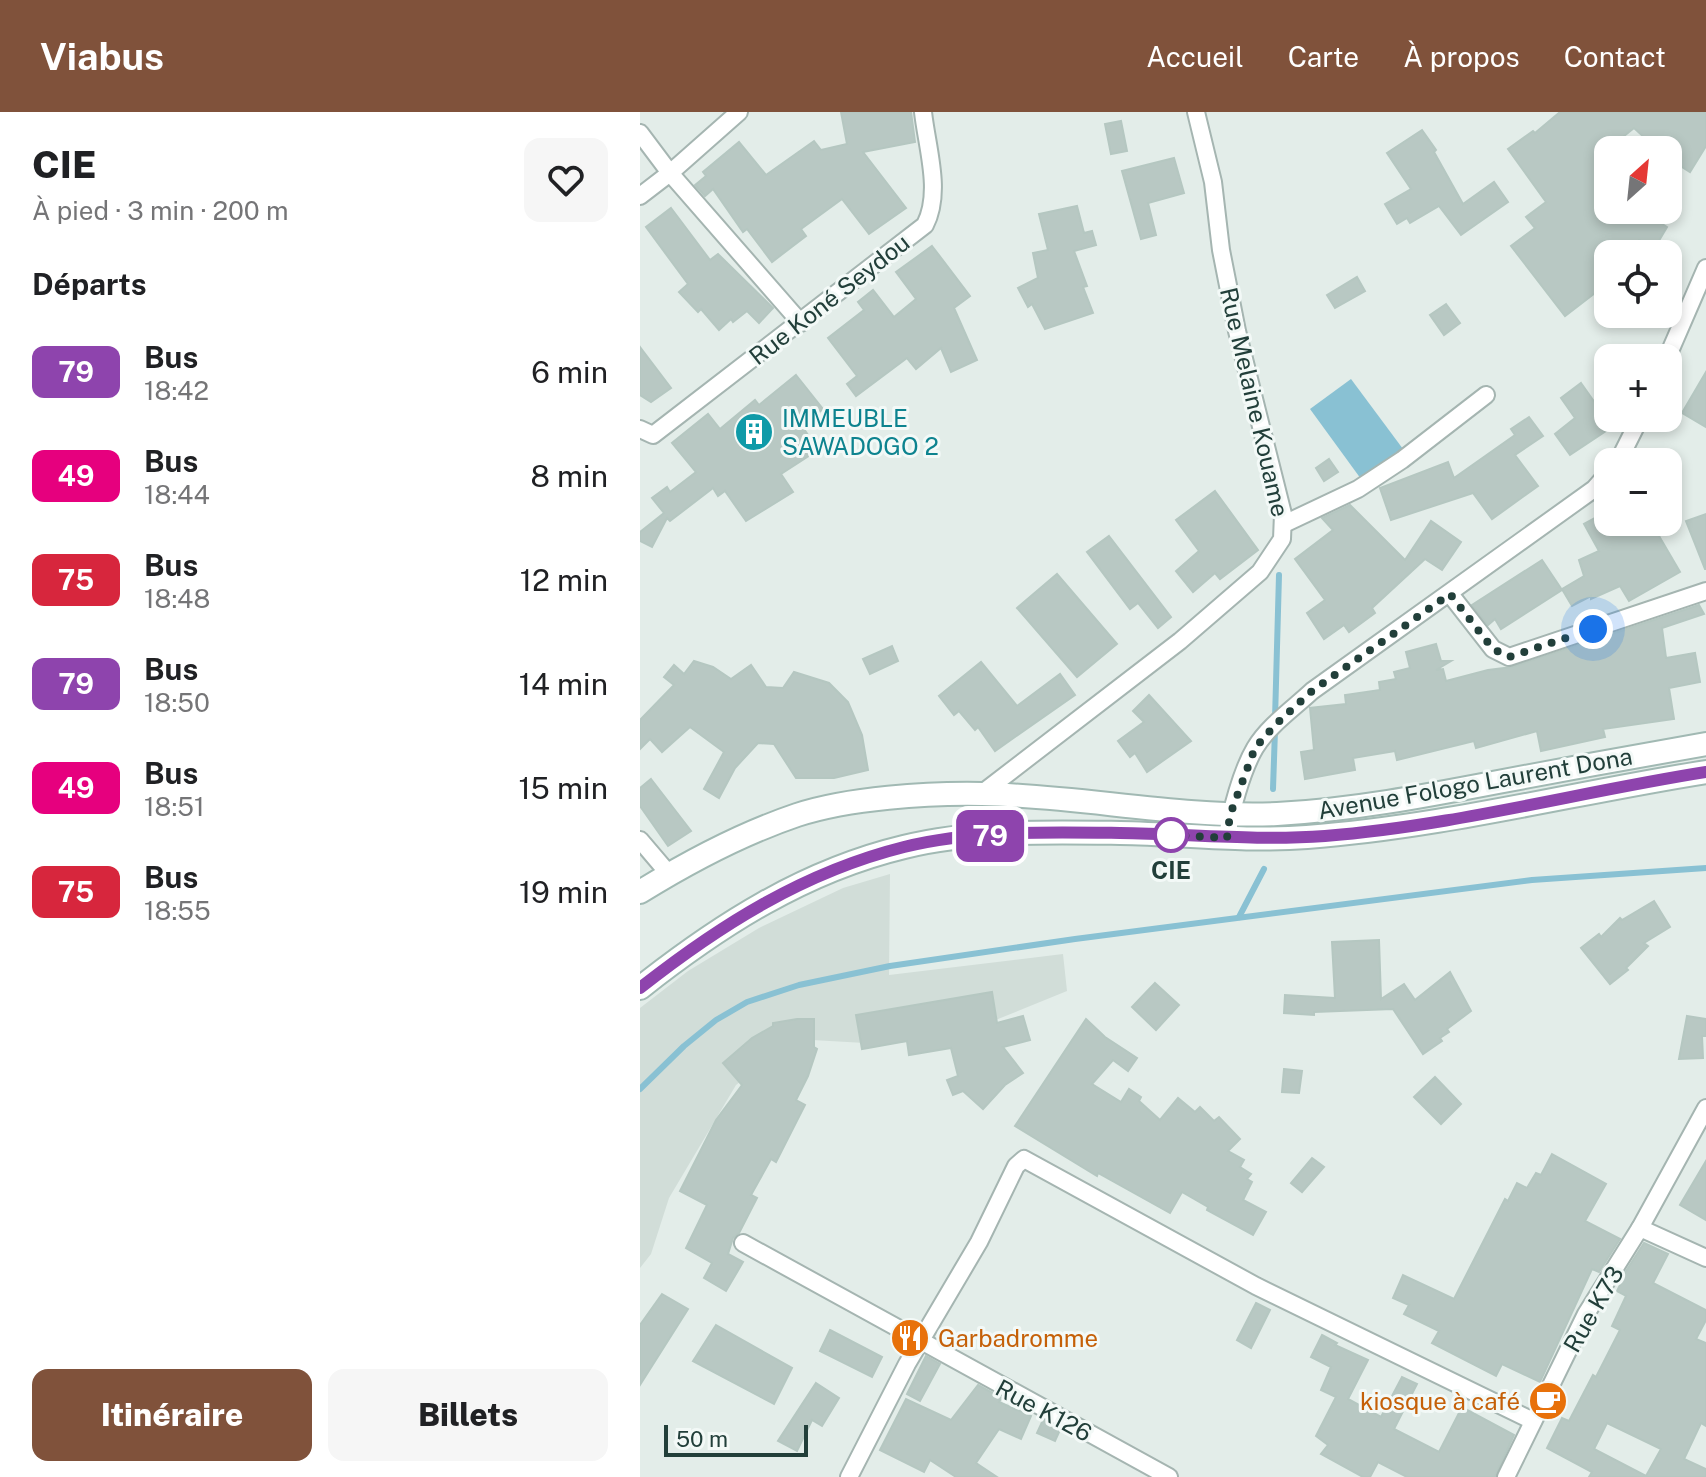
<!DOCTYPE html>
<html lang="fr">
<meta charset="utf-8">
<style>
:root{--surface:#fff;--page:#f6f6f6;--text:#202124;--muted:#757577;--accent:#80523b}
body{margin:0;font-family:"Public Sans",sans-serif;background:var(--page);color:var(--text);height:100vh;display:flex;flex-direction:column;font-size:30px;white-space:nowrap}
*{box-sizing:border-box;margin:0}
p{font-size:26px;color:var(--muted)}
.icon{flex:none;width:44px;height:44px;fill:none;stroke:currentColor;stroke-width:2;stroke-linecap:round;stroke-linejoin:round}
.map{position:relative;flex:1;overflow:hidden}
.details{display:flex;flex-direction:column;background:var(--surface);width:640px}
.details>*{flex:none}
.badge{padding:0 16px;border-radius:12px;font-size:28px;line-height:52px}
.needle{width:52px;rotate:27deg}
.buttons{position:absolute;left:954px;top:24px;display:grid;gap:16px}
.buttons a{display:grid;place-items:center;width:88px;height:88px;border-radius:16px;background:var(--surface);box-shadow:0 4px 12px #0003;font-size:40px}
.scale{position:absolute;left:24px;bottom:20px;width:144px;box-sizing:border-box;padding-left:8px;border:4px solid #223f3a;border-top:0;font-size:22px;line-height:28px;white-space:nowrap;color:#223f3a;-webkit-text-stroke:6px #f3f9f7;paint-order:stroke}
.you{position:absolute;width:40px;height:40px;margin:-20px;border:6px solid #fff;border-radius:50%;background:#1a73e8;box-shadow:0 0 0 12px #1a73e833}
.map>.badge{position:absolute;translate:-50% -50%;box-shadow:0 0 0 4px #fff}
h2{padding:0 32px;font-size:30px;line-height:72px}
.round{display:grid;place-items:center;flex:none;width:84px;height:84px;border-radius:16px;background:var(--page)}
.overview{display:flex;align-items:center;justify-content:space-between;height:136px;padding:0 32px}
h1{font-size:38px;font-weight:800;line-height:60px}
.button{display:flex;gap:16px;margin-top:auto;padding:16px 32px}
.button a{flex:1;height:92px;border-radius:16px;background:var(--accent);color:#fff;font-size:32px;font-weight:800;line-height:92px;text-align:center}
.button a+a{background:var(--page);color:var(--text)}
ul{padding:0;list-style:none}
li{display:flex;align-items:center;gap:24px;height:104px;padding:0 32px}
li div{flex:1}
li b{display:block;font-size:30px}
li em{font-style:normal}
li .badge{min-width:88px;font-weight:700;text-align:center}
header{display:flex;align-items:center;gap:48px;box-sizing:border-box;height:112px;padding:0 40px;background:var(--accent);color:#fff}
header strong{font-size:38px}
nav{display:flex;gap:44px;margin-inline-start:auto;font-size:28px}
main{display:flex;flex:1;min-height:0}
.map>svg:first-child{display:block}
.built{fill:#d1ddd8}
.water{fill:#89c1d3}
.lines{fill:none;stroke-linecap:round;stroke-linejoin:round}
.stream{stroke:#89c1d3;stroke-width:6}
.building{fill:#b8c8c3;stroke:#b5c7c1;stroke-width:2;fill-rule:evenodd}
.minor-casing{stroke:#a5b5b1;stroke-width:20}
.secondary-casing{stroke:#a1b9b3;stroke-width:26}
.minor{stroke:#fff;stroke-width:16}
.secondary{stroke:#fff;stroke-width:22}
.line-casing{stroke:#fff;stroke-width:18}
.line{stroke:#8e44ad;stroke-width:12}
.walk{stroke:#223f3a;stroke-width:8;stroke-dasharray:0 14.4}
.stop-dot{fill:#fff;stroke:#8e44ad;stroke-width:4}
.labels{text-anchor:middle;dominant-baseline:central;stroke-width:6;stroke-linejoin:round;paint-order:stroke}
.street-label{font-size:24px;fill:#223f3a;stroke:#f3f9f7}
.culture-label{font-size:24px;fill:#0d838f;stroke:#f3f9f7;text-anchor:start}
.stop-label{font-size:24px;font-weight:bold;fill:#223f3a;stroke:#f3f9f7}
.food-label{font-size:24px;fill:#c56008;stroke:#f3f9f7;text-anchor:start}
</style>
<header>
<strong>Viabus</strong>
<nav><a>Accueil</a><a>Carte</a><a>À propos</a><a>Contact</a></nav>
</header>
<main>
<section class="details">
<div class="overview"><div><h1>CIE</h1><p>À pied · 3 min · 200 m</p></div><a class="round"><svg class="icon" aria-label="heart" viewBox="0 0 24 24"><path d="M12 20l-8-8c-3-5 5-10 8-4 3-6 11-1 8 4z"/></svg></a></div>
<h2>Départs</h2>
<ul>
<li><span class="badge" style="background:#8e44ad;color:#fff">79</span><div><b>Bus</b><p>18:42</p></div><em>6 min</em></li>
<li><span class="badge" style="background:#e6007e;color:#fff">49</span><div><b>Bus</b><p>18:44</p></div><em>8 min</em></li>
<li><span class="badge" style="background:#d7263d;color:#fff">75</span><div><b>Bus</b><p>18:48</p></div><em>12 min</em></li>
<li><span class="badge" style="background:#8e44ad;color:#fff">79</span><div><b>Bus</b><p>18:50</p></div><em>14 min</em></li>
<li><span class="badge" style="background:#e6007e;color:#fff">49</span><div><b>Bus</b><p>18:51</p></div><em>15 min</em></li>
<li><span class="badge" style="background:#d7263d;color:#fff">75</span><div><b>Bus</b><p>18:55</p></div><em>19 min</em></li>
</ul>
<div class="button"><a>Itinéraire</a><a>Billets</a></div>
</section>
<div class="map">
<svg width="1066" height="1365" viewBox="0 0 1066 1365">
<rect width="100%" height="100%" fill="#e3ede9"/>
<!-- built -->
<polygon class="built" points="250,762 249,863 423,842 427,879 309,927 242,932 155,927 96,973 29,1086 11,1142 0,1156 0,896 48,859 119,816 203,776"/>
<!-- water -->
<polygon class="water" points="711,267 763,337 721,367 670,297"/>
<g class="lines">
<!-- stream -->
<g class="stream">
<polyline points="635,607 639,463"/>
<polyline points="633,677 635,618"/>
<polyline points="599,805 624,757"/>
<polyline points="0,977 44,934 76,908 107,890 159,873 250,854 435,827 892,768 1066,756"/>
</g>
</g>
<!-- building -->
<g class="building">
<polygon points="201,0 271,0 275,30 223,40 266,96 229,122 202,87 161,117 166,124 132,150 107,117 103,120 73,77 65,84 55,73 66,64 63,60 99,30 126,63 174,29 181,38 207,32"/>
<polygon points="920,0 1066,0 1066,34 1050,60 1028,46 1028,38 1018,38 994,16 968,37 968,98 1000,98 1027,115 1014,137 999,128 981,142 968,142 968,171 925,204 871,134 895,116 886,105 906,90 868,37 893,19 895,21"/>
<polygon points="481,9 487,39 471,42 465,12"/>
<polygon points="782,18 796,38 794,40 823,92 854,70 868,90 821,123 799,94 770,111 767,106 757,112 745,92 771,77 747,41"/>
<polygon points="534,46 544,81 508,91 516,123 501,127 482,59"/>
<polygon points="437,94 444,121 452,119 456,133 434,139 447,174 443,175 453,201 405,217 392,192 388,195 378,176 398,166 393,141 408,138 399,102"/>
<polygon points="31,96 70,148 78,142 133,196 119,211 107,199 93,210 91,207 79,218 61,197 58,200 39,180 48,172 6,115"/>
<polygon points="292,134 330,184 314,196 337,248 311,260 301,236 276,257 267,246 216,284 207,272 217,264 188,226 224,198 218,190 233,178 254,205 276,187 256,160"/>
<polygon points="717,165 725,179 695,196 687,183"/>
<polygon points="806,192 820,211 804,223 790,203"/>
<polygon points="0,235 31,276 11,290 0,283"/>
<polygon points="1066,260 1066,315 1042,301"/>
<polygon points="156,263 183,297 162,314 178,338 141,362 153,380 106,409 85,379 78,384 73,376 30,409 27,406 12,435 0,429 0,420 24,401 12,386 27,375 30,380 56,360 32,331 68,302 80,317 115,288 119,293"/>
<polygon points="941,271 972,315 930,343 915,322 935,306 921,286"/>
<polygon points="889,305 903,324 875,343 898,374 873,392 852,407 833,381 751,408 740,376 808,350 814,366 875,323 871,317"/>
<polygon points="689,347 698,360 684,369 676,356"/>
<polygon points="575,379 618,438 580,467 575,461 553,480 536,459 559,439 536,408"/>
<polygon points="710,393 765,448 791,409 821,430 802,458 785,447 732,496 735,501 709,520 704,513 684,527 667,501 685,488 655,447 693,418 682,406"/>
<polygon points="968,399 968,410 1038,410 1019,424 1040,460 989,489 980,474 951,487 951,484 932,494 922,477 944,464 939,448 959,439 944,412"/>
<polygon points="1066,402 1066,457 1065,457 1046,409"/>
<polygon points="469,424 531,505 518,516 498,491 490,497 447,440"/>
<polygon points="902,448 922,478 861,517 855,507 848,513 832,493"/>
<polygon points="417,462 477,532 437,565 377,496"/>
<polygon points="1059,493 1064,502 1022,516 1026,546 1055,541 1060,570 1029,576 1034,607 963,617 965,625 901,639 897,619 836,636 834,629 757,648 755,639 713,646 715,658 665,667 661,640 674,638 670,596 706,592 705,583 740,578 739,570 756,567 754,560 770,556 766,540 796,532 801,549 811,549 796,558 803,557 806,569 848,558 872,555"/>
<polygon points="252,534 258,549 230,562 223,547"/>
<polygon points="54,549 73,555 91,567 111,553 126,575 143,576 154,560 189,571 208,590 222,623 228,658 194,666 156,666 134,632 118,631 95,656 79,686 64,677 84,640 50,615 22,640 10,627 0,637 0,608 34,573 24,565 34,553 44,562"/>
<polygon points="341,550 377,594 420,562 435,583 355,639 338,615 335,618 319,599 314,603 299,584"/>
<polygon points="509,583 551,629 507,660 495,641 490,645 478,629 504,610 493,599"/>
<polygon points="11,667 51,719 28,734 0,694 0,676"/>
<polygon points="1014,789 1030,815 1004,831 1008,834 986,856 988,858 970,872 941,836 959,822 961,825 980,806 982,808"/>
<polygon points="739,828 741,887 764,872 775,888 810,860 831,899 807,917 809,920 800,926 802,929 783,942 753,897 674,900 674,903 644,901 645,883 695,886 692,830"/>
<polygon points="515,871 539,893 516,918 492,895"/>
<polygon points="352,880 357,911 383,904 390,928 363,935 383,961 365,973 343,997 323,979 313,983 307,968 318,964 311,936 269,943 267,929 222,937 216,903"/>
<polygon points="1047,904 1066,907 1066,924 1062,924 1063,946 1039,947"/>
<polygon points="157,907 174,907 174,935 177,937 168,964 156,988 165,993 136,1050 131,1047 111,1083 117,1086 99,1121 93,1126 88,1142 103,1150 86,1179 64,1166 72,1151 46,1136 67,1093 40,1079 76,1008 102,973 83,951 112,926 133,914 133,911"/>
<polygon points="446,907 465,925 497,946 488,959 473,948 452,972 481,990 489,977 501,985 499,989 520,1008 538,986 555,1000 560,995 574,1009 579,1005 600,1027 588,1039 604,1048 600,1055 611,1062 607,1067 612,1070 603,1088 626,1100 613,1123 567,1098 568,1095 542,1080 530,1101 458,1061 457,1064 375,1014"/>
<polygon points="644,957 662,959 659,981 642,980"/>
<polygon points="795,965 821,992 801,1012 774,985"/>
<polygon points="912,1042 966,1072 945,1109 980,1127 959,1160 952,1157 900,1270 862,1252 856,1264 792,1231 799,1219 764,1202 769,1193 753,1186 763,1163 814,1187 865,1087 868,1089 877,1071 887,1076 896,1061 901,1063"/>
<polygon points="672,1046 684,1055 662,1080 651,1071"/>
<polygon points="1066,1049 1066,1108 1040,1093"/>
<path d="M1004 1131 1028 1142 1013 1171 1066 1198V1208L1056 1227 1066 1231V1314L1061 1311 1044 1347 1066 1357V1365H949L952 1360 907 1336 922 1306 929 1309 953 1263 956 1265 980 1218 972 1214 986 1184 977 1179 981 1171 979 1170ZM967 1311 1021 1337 1006 1364 954 1337Z"/>
<polygon points="22,1182 48,1197 0,1273 0,1213"/>
<polygon points="616,1191 630,1198 611,1236 597,1228"/>
<polygon points="76,1213 152,1256 134,1292 53,1249"/>
<polygon points="190,1218 242,1245 232,1265 180,1239"/>
<polygon points="682,1223 697,1231 695,1233 728,1248 708,1287 741,1305 762,1265 777,1272 754,1317 799,1340 822,1295 874,1323 855,1365 767,1365 738,1350 730,1365 723,1365 681,1342 688,1333 676,1324 696,1285 681,1278 691,1255 671,1245"/>
<polygon points="286,1244 300,1252 280,1289 267,1282"/>
<polygon points="176,1271 199,1286 182,1314 172,1308 157,1339 138,1329"/>
<polygon points="338,1273 362,1286 359,1290 391,1304 381,1327 359,1317 336,1351 357,1365 316,1365 290,1348 284,1360 240,1338 266,1287 311,1308"/>
<polygon points="403,1308 420,1318 415,1329 397,1321"/>
</g>
<g class="lines">
<defs>
<g id="minor">
<polyline points="0,21 30,61 161,211"/>
<polyline points="0,84 30,61 99,0"/>
<polyline points="1027,246 1066,156"/>
<path d="M0 317 13 323 285 113C302 80 287 36 283 0"/>
<polyline points="978,350 1000,306"/>
<polyline points="644,412 718,377 762,348 846,283"/>
<polyline points="810,482 853,537 869,545 1066,479"/>
<polyline points="341,682 540,529 620,460 642,427 643,402 597,219 581,138 573,70 556,0"/>
<path d="M587 726C590 701 602 658 615 636 628 614 654 596 672 579L954 377 968 361"/>
<polyline points="0,728 29,762"/>
<polyline points="1000,1116 1066,1146"/>
<polyline points="103,1131 529,1365"/>
<polyline points="209,1365 267,1252 339,1130 376,1054 384,1047 616,1174 893,1309"/>
<polyline points="866,1365 946,1202 1000,1116 1066,996"/>
</g>
<g id="secondary">
<path d="M0 780C50 749 101 722 157 703 209 686 287 681 342 682 441 684 539 706 637 702 712 698 785 684 858 670 927 657 997 644 1066 632"/>
<path d="M0 876C80 813 164 759 264 735 331 718 411 720 480 721 543 722 605 730 667 725 802 715 933 681 1066 660"/>
</g>
</defs>
<!-- minor casing -->
<use href="#minor" class="minor-casing"/>
<!-- secondary casing -->
<use href="#secondary" class="secondary-casing"/>
<!-- minor -->
<use href="#minor" class="minor"/>
<!-- secondary -->
<use href="#secondary" class="secondary"/>
</g>
<g class="lines">
<defs>
<path id="line" d="M0 876C80 813 164 760 264 735 331 718 411 720 480 721 549 722 617 729 685 724 813 714 939 680 1066 660"/>
</defs>
<!-- line casing -->
<use href="#line" class="line-casing"/>
<!-- line -->
<use href="#line" class="line"/>
<!-- walk -->
<polyline class="walk" points="531,723 587,726 590,703 615,636 635,613 672,579 810,482 853,537 869,545 953,517"/>
</g>
<!-- icons -->
<defs>
<symbol id="building-disc" viewBox="-11 -11 22 22"><circle r="9.5" fill="#0f9aa8" stroke="#f3f9f7"/><path d="M-4-6H4V6H1V3H-1V6H-4ZM-2.5-4.3h1.7v1.8h-1.7ZM.8-4.3h1.7v1.8H.8ZM-2.5-1h1.7V.8h-1.7ZM.8-1h1.7V.8H.8Z" fill="#fff"/></symbol>
<symbol id="restaurant-disc" viewBox="-11 -11 22 22"><circle r="9.5" fill="#e8710a" stroke="#f3f9f7"/><path d="M-5-6h1v4h1v-4h1v4h1v-4h1v5L-1.5 .5V6h-2V.5L-5-1ZM5-6V6H3V1.5H1.5Q1.5-4 5-6Z" fill="#fff"/></symbol>
<symbol id="cafe-disc" viewBox="-11 -11 22 22"><circle r="9.5" fill="#e8710a" stroke="#f3f9f7"/><path d="M-5.5-4.5H6V0H3Q3 3.5 0 3.5H-2.5Q-5.5 3.5-5.5 0ZM3-3.2v2h1.7v-2ZM-6 4.5H4V6H-6Z" fill="#fff"/></symbol>
</defs>
<g fill-rule="evenodd">
<use href="#building-disc" x="92" y="298" width="44" height="44"/>
<use href="#restaurant-disc" x="248" y="1204" width="44" height="44"/>
<use href="#cafe-disc" x="886" y="1267" width="44" height="44"/>
</g>
<!-- markers -->
<circle class="stop-dot" cx="531" cy="723" r="16"/>
<g class="labels">
<!-- street labels -->
<g class="street-label">
<text transform="translate(189 187) rotate(-38)">Rue Koné Seydou</text>
<text transform="translate(615 290) rotate(77)">Rue Melaine Kouame</text>
<text transform="translate(835 671) rotate(-10)">Avenue Fologo Laurent Dona</text>
<text transform="translate(953 1197) rotate(-60)">Rue K73</text>
<text transform="translate(404 1298) rotate(28)">Rue K126</text>
</g>
<!-- culture labels -->
<g class="culture-label">
<text x="142" y="306">IMMEUBLE<tspan x="142" dy="28">SAWADOGO 2</tspan></text>
</g>
<!-- stop labels -->
<g class="stop-label">
<text x="531" y="758">CIE</text>
</g>
<!-- food labels -->
<g class="food-label">
<text x="298" y="1226">Garbadromme</text>
<text x="880" y="1289" text-anchor="end">kiosque à café</text>
</g>
</g>
</svg>
<div class="buttons">
<a><svg class="needle" viewBox="-14 -14 28 28"><path d="M0-13l5 13h-10z" fill="#e53935"/><path d="M0 13l5-13h-10z" fill="#757577"/></svg></a>
<a><svg class="icon" aria-label="locate" viewBox="0 0 24 24"><circle cx="12" cy="12" r="6"/><path d="M12 2v4M12 18v4M2 12h4M18 12h4"/></svg></a>
<a>+</a>
<a>−</a>
</div>
<div class="scale">50 m</div>
<div class="you" style="left:953px;top:517px"></div>
<b class="badge" style="left:350px;top:724px;background:#8e44ad;color:#fff">79</b>
</div>
</main>
